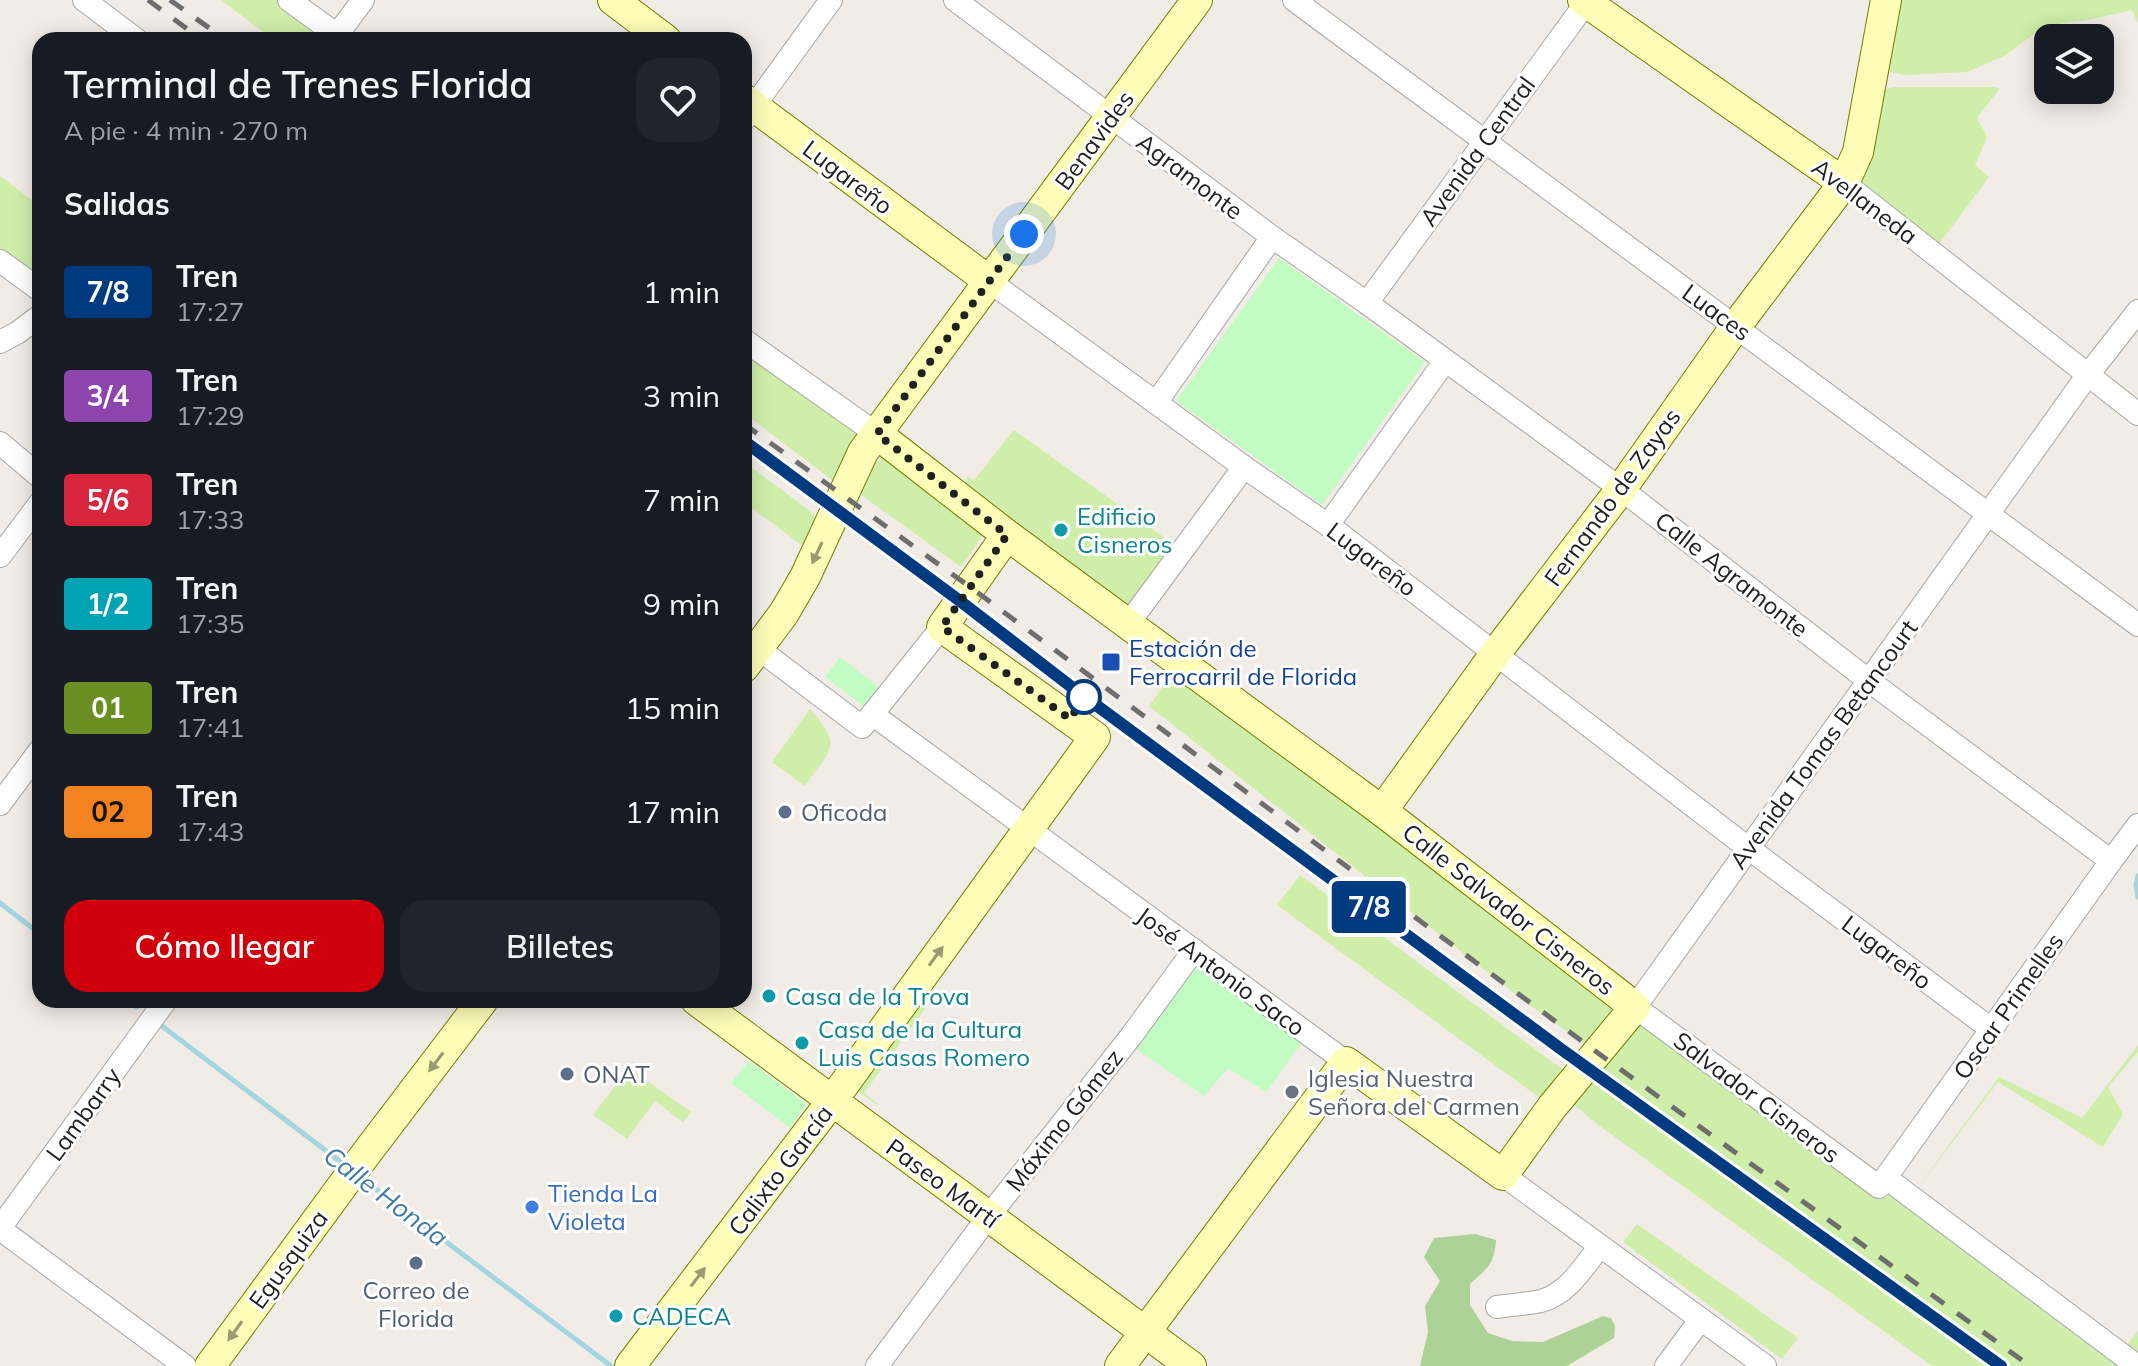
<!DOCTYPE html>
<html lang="es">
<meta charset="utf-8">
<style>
:root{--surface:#171b24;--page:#20242c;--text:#f1f3f6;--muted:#9ea1a6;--accent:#cf000b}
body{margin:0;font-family:Mulish,sans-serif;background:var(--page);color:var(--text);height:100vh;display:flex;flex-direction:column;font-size:30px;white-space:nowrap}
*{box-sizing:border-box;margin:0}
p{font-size:26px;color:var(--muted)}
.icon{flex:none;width:44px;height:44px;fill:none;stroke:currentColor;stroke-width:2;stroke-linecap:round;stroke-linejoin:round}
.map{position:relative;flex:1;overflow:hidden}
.details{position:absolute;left:32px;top:32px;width:720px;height:976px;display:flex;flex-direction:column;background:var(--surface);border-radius:24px;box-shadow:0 4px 20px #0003}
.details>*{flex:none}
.badge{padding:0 16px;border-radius:6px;font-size:28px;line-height:52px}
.controls{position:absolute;left:2034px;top:24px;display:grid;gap:16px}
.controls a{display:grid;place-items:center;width:80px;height:80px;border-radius:16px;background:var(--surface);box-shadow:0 4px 20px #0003;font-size:40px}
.you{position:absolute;width:40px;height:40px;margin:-20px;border:6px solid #fff;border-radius:50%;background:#1a73e8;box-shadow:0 0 0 12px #1a73e833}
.map>.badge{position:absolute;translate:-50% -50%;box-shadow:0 0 0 4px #fff}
h2{padding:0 32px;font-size:30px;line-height:72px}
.round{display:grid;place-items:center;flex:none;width:84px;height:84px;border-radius:24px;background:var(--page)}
.headline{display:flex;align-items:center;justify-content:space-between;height:136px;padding:0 32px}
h1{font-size:38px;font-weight:600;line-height:60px}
.cta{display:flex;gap:16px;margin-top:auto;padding:16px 32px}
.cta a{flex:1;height:92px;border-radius:24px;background:var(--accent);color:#fff;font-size:32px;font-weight:600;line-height:92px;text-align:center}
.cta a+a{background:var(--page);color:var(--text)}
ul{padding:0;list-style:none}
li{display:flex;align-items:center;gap:24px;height:104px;padding:0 32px}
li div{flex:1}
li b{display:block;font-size:30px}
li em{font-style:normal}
li .badge{min-width:88px;font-weight:700;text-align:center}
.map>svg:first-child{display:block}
.grass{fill:#ceeea9}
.forest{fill:#acd298}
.park{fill:#c1fdc2}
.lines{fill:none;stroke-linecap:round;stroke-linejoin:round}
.stream{stroke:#a3d6e1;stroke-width:5}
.street-casing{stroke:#a7a7a7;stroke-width:24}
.secondary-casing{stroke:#767d00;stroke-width:32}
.street{stroke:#fff;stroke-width:22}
.secondary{stroke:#fdfdb7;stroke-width:30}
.rail{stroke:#6e6e6e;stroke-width:5;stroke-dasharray:16 16;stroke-linecap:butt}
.oneway{fill:#9a9a73}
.line-casing{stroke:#fff;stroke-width:18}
.line{stroke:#003b80;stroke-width:12}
.walk{stroke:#202020;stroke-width:8;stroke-dasharray:0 14.4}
.culture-dot{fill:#0f9aa8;stroke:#fff;stroke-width:3}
.transit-dot{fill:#1a4fb4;stroke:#fff;stroke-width:3}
.stop-dot{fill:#fff;stroke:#003b80;stroke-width:4}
.service-dot{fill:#5c6f8a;stroke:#fff;stroke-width:3}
.worship-dot{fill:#6b7280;stroke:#fff;stroke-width:3}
.shop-dot{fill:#3f7fe0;stroke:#fff;stroke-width:3}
.labels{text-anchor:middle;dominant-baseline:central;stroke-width:6;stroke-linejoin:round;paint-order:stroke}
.street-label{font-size:24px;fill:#202020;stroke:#fff}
.culture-label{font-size:24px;fill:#0d838f;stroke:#fff;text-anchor:start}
.transit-label{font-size:24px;fill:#164399;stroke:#fff;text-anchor:start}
.service-label{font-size:24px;fill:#4e5e75;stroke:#fff;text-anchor:start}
.worship-label{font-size:24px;fill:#5b616d;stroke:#fff;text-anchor:start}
.shop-label{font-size:24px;fill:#366cbe;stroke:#fff;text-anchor:start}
.water-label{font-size:26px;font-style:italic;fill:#4078a6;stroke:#fff}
</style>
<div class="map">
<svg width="2138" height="1366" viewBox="0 0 2138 1366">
<rect width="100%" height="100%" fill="#f1ece5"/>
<!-- grass -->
<g class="grass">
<polygon points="221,0 280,0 333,40 274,40"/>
<polygon points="1897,0 2138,0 2138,23 2132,10 2088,20 2063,23 2038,31 2004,56 1967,72 1904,75 1888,72"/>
<polygon points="1893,87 1996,87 1999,89 1977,118 1987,137 1975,165 1989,177 1939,244 1859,183 1883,91"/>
<polygon points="0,176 40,206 40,290 0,261"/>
<polygon points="744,351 798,389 858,435 836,483 744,413"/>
<polygon points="1014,430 1183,551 1128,624 960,498 969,487 965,483 967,477 974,480"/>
<polygon points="887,456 983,535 961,567 860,494 874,463"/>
<polygon points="744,462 810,511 818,519 804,547 744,502"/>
<polygon points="1180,663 1908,1201 1999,1077 2082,1118 2138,1045 2138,1052 2108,1087 2123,1114 2103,1147 1998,1082 1908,1201 2122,1352 2138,1331 2138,1366 1932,1366 1597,1124 1562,1095 1552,1107 1277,905 1300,875 1574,1078 1597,1053 1524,1001 1149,706"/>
<path d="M810 709C844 747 830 749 805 786L772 762Z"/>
<polygon points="922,994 931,1000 864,1093 878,1104 877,1105 853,1088"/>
<polygon points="629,1068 691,1112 683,1122 655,1101 627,1139 593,1115"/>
<polygon points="1637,1224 1798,1338 1782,1359 1623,1242"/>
</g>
<!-- forest -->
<path class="forest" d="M1475 1234 1496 1240C1494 1266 1488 1267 1470 1284V1305L1488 1333 1512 1341 1543 1342 1603 1316 1611 1318 1615 1326 1614 1338 1567 1366H1420L1428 1332 1425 1306 1440 1281 1424 1257 1434 1238Z"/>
<!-- park -->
<g class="park">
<polygon points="1279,258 1425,362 1322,505 1176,401"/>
<polygon points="840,657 880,688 865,707 825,677"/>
<polygon points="1194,950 1308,1034 1266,1092 1228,1068 1204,1096 1126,1042"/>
<polygon points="749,1061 807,1104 790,1128 731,1083"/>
</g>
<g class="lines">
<!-- stream -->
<g class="stream">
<polyline points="2138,876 2136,885 2138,897"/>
<polyline points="0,903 40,934"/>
<polyline points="127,1000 137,1007"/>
<polyline points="162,1026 346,1166"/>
<polyline points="360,1177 611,1366"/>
</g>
<defs>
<g id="street">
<polyline points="84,0 137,40"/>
<polyline points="289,0 344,40"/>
<polyline points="955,0 1272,237 1367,303 1621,489 1868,680 2111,861"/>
<polyline points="1294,0 2138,625"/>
<polyline points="337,35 363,0"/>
<polyline points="744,120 831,0"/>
<polyline points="1844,183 2138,414"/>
<polyline points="0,261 40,290"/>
<polyline points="989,281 1244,467 1328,525 1748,848 1991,1029"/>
<polyline points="1367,303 1588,0"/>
<polyline points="2138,311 2087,376 1635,1007 1879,1187 2111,861 2138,825"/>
<polyline points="744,340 877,434"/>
<polyline points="0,342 17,333 40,316"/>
<polyline points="1156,403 1272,237"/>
<polyline points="0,443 40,477"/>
<polyline points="1328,525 1445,361"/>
<polyline points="0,556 40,503"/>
<polyline points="1128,624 1244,467"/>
<polyline points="744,638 862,727 942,627"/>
<polyline points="872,714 1346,1062"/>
<polyline points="0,804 40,750"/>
<polyline points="1503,1175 1765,1366"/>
<polyline points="1886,1178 2137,1366"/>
<polyline points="0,1228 166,1000"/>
<polyline points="0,1229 185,1366"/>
<path d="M1497 1307C1511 1305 1527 1304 1541 1301 1568 1294 1584 1266 1600 1246"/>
<polyline points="877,1366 988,1217 1132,1035 1194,950"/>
<polyline points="1666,1366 1701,1319"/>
</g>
<g id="secondary">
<polyline points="613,0 666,40"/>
<polyline points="1583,0 1844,183"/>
<polyline points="744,99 989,281"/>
<polyline points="877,434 1007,535 1382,811 1635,1007 1552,1107 1503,1175 1346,1062 1120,1366"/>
<polyline points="744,667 784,613 805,577 863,452 1197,0"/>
<polyline points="1382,811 1495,654 1621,489 1736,326 1844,183 1858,152 1886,0"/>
<polyline points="696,1000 1191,1366"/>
<polyline points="210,1366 362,1159 483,1000"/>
<polyline points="630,1366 832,1101 1095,737 942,627 1007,535"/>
</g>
</defs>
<!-- street casing -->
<use href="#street" class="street-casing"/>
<!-- secondary casing -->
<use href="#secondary" class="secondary-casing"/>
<!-- street -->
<use href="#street" class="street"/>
<!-- secondary -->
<use href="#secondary" class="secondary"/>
<!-- rail -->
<g class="rail">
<polyline points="148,0 202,40"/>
<polyline points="170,0 226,40"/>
<polyline points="744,424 970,587 1598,1053 2030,1366"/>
<polyline points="744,441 960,601 1069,685 1586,1067 2001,1366"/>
</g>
</g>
<!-- one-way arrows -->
<defs><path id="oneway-solid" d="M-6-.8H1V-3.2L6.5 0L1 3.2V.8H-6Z" transform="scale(2)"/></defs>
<g class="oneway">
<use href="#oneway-solid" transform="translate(817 553) rotate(115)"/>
<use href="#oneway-solid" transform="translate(936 956) rotate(-54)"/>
<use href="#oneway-solid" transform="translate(436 1062) rotate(127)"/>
<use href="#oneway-solid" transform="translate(698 1277) rotate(-53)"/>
<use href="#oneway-solid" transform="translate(235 1331) rotate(126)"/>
</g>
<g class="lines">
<defs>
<polyline id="line" points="744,441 960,601 1069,685 1561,1049 2001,1366"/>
</defs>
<!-- line casing -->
<use href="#line" class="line-casing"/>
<!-- line -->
<use href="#line" class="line"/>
<!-- walk -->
<polyline class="walk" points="1024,234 877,434 1007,535 942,627 1070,719 1084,697"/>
</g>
<!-- markers -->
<g class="culture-dot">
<circle cx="1061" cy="530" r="8"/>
<circle cx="769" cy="996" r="8"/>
<circle cx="802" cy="1043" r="8"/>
<circle cx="616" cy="1316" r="8"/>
</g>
<rect class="transit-dot" x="1101" y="652" width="20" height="20" rx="4"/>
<circle class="stop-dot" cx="1084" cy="697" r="16"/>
<g class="service-dot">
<circle cx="785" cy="812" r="8"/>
<circle cx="567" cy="1074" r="8"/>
<circle cx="416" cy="1263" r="8"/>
</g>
<circle class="worship-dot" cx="1292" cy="1092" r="8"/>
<circle class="shop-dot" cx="532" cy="1207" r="8"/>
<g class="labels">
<!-- street labels -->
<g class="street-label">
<text transform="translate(1094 140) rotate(-54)">Benavides</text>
<text transform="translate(1477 151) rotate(-54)">Avenida Central</text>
<text transform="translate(1190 176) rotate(37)">Agramonte</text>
<text transform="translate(848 177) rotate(37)">Lugareño</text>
<text transform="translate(1865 201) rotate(37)">Avellaneda</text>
<text transform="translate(1717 312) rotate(36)">Luaces</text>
<text transform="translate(1612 497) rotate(-54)">Fernando de Zayas</text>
<text transform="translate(1372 559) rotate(37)">Lugareño</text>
<text transform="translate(1732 574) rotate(38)">Calle Agramonte</text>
<text transform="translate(1823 744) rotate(-54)">Avenida Tomas Betancourt</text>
<text transform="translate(1509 909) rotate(38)">Calle Salvador Cisneros</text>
<text transform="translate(1887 952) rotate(37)">Lugareño</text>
<text transform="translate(1221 971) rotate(36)">José Antonio Saco</text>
<text transform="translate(2008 1006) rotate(-55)">Oscar Primelles</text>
<text transform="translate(1757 1097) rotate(37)">Salvador Cisneros</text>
<text transform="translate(83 1114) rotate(-54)">Lambarry</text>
<text transform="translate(1064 1120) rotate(-52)">Máximo Gómez</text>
<text transform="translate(780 1170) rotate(-53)">Calixto García</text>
<text transform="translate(943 1183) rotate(36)">Paseo Martí</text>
<text transform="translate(288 1259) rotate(-54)">Egusquiza</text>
</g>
<!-- culture labels -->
<g class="culture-label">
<text x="1077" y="516">Edificio<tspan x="1077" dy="28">Cisneros</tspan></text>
<text x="785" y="996">Casa de la Trova</text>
<text x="818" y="1029">Casa de la Cultura<tspan x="818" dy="28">Luis Casas Romero</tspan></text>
<text x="632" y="1316">CADECA</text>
</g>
<!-- transit labels -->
<g class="transit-label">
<text x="1129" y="648">Estación de<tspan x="1129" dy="28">Ferrocarril de Florida</tspan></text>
</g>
<!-- service labels -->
<g class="service-label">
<text x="801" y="812">Oficoda</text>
<text x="583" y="1074">ONAT</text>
<text x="416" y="1290" text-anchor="middle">Correo de<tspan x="416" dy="28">Florida</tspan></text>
</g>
<!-- worship labels -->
<g class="worship-label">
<text x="1308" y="1078">Iglesia Nuestra<tspan x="1308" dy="28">Señora del Carmen</tspan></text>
</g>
<!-- shop labels -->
<g class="shop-label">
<text x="548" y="1193">Tienda La<tspan x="548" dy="28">Violeta</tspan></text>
</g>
<!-- water labels -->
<g class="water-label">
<text transform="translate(386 1196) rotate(37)">Calle Honda</text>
</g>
</g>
</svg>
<div class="controls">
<a><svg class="icon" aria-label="layers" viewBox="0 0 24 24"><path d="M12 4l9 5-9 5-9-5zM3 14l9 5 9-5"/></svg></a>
</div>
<div class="you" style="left:1024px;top:234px"></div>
<b class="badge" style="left:1369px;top:907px;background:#003b80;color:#fff">7/8</b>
<section class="details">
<div class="headline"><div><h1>Terminal de Trenes Florida</h1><p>A pie · 4 min · 270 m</p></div><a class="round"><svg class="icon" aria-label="heart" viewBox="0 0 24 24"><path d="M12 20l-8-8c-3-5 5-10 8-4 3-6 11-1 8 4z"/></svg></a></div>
<h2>Salidas</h2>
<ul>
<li><span class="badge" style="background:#003b80;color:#fff">7/8</span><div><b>Tren</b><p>17:27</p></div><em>1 min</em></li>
<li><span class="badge" style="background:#8e44ad;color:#fff">3/4</span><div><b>Tren</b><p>17:29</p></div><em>3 min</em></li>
<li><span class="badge" style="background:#d7263d;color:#fff">5/6</span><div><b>Tren</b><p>17:33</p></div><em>7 min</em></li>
<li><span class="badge" style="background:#00a3b4;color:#fff">1/2</span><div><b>Tren</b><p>17:35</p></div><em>9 min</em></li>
<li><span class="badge" style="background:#6b8e23;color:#fff">01</span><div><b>Tren</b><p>17:41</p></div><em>15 min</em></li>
<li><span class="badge" style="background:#f58220;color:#111">02</span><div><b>Tren</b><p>17:43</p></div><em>17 min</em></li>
</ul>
<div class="cta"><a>Cómo llegar</a><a>Billetes</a></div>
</section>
</div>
